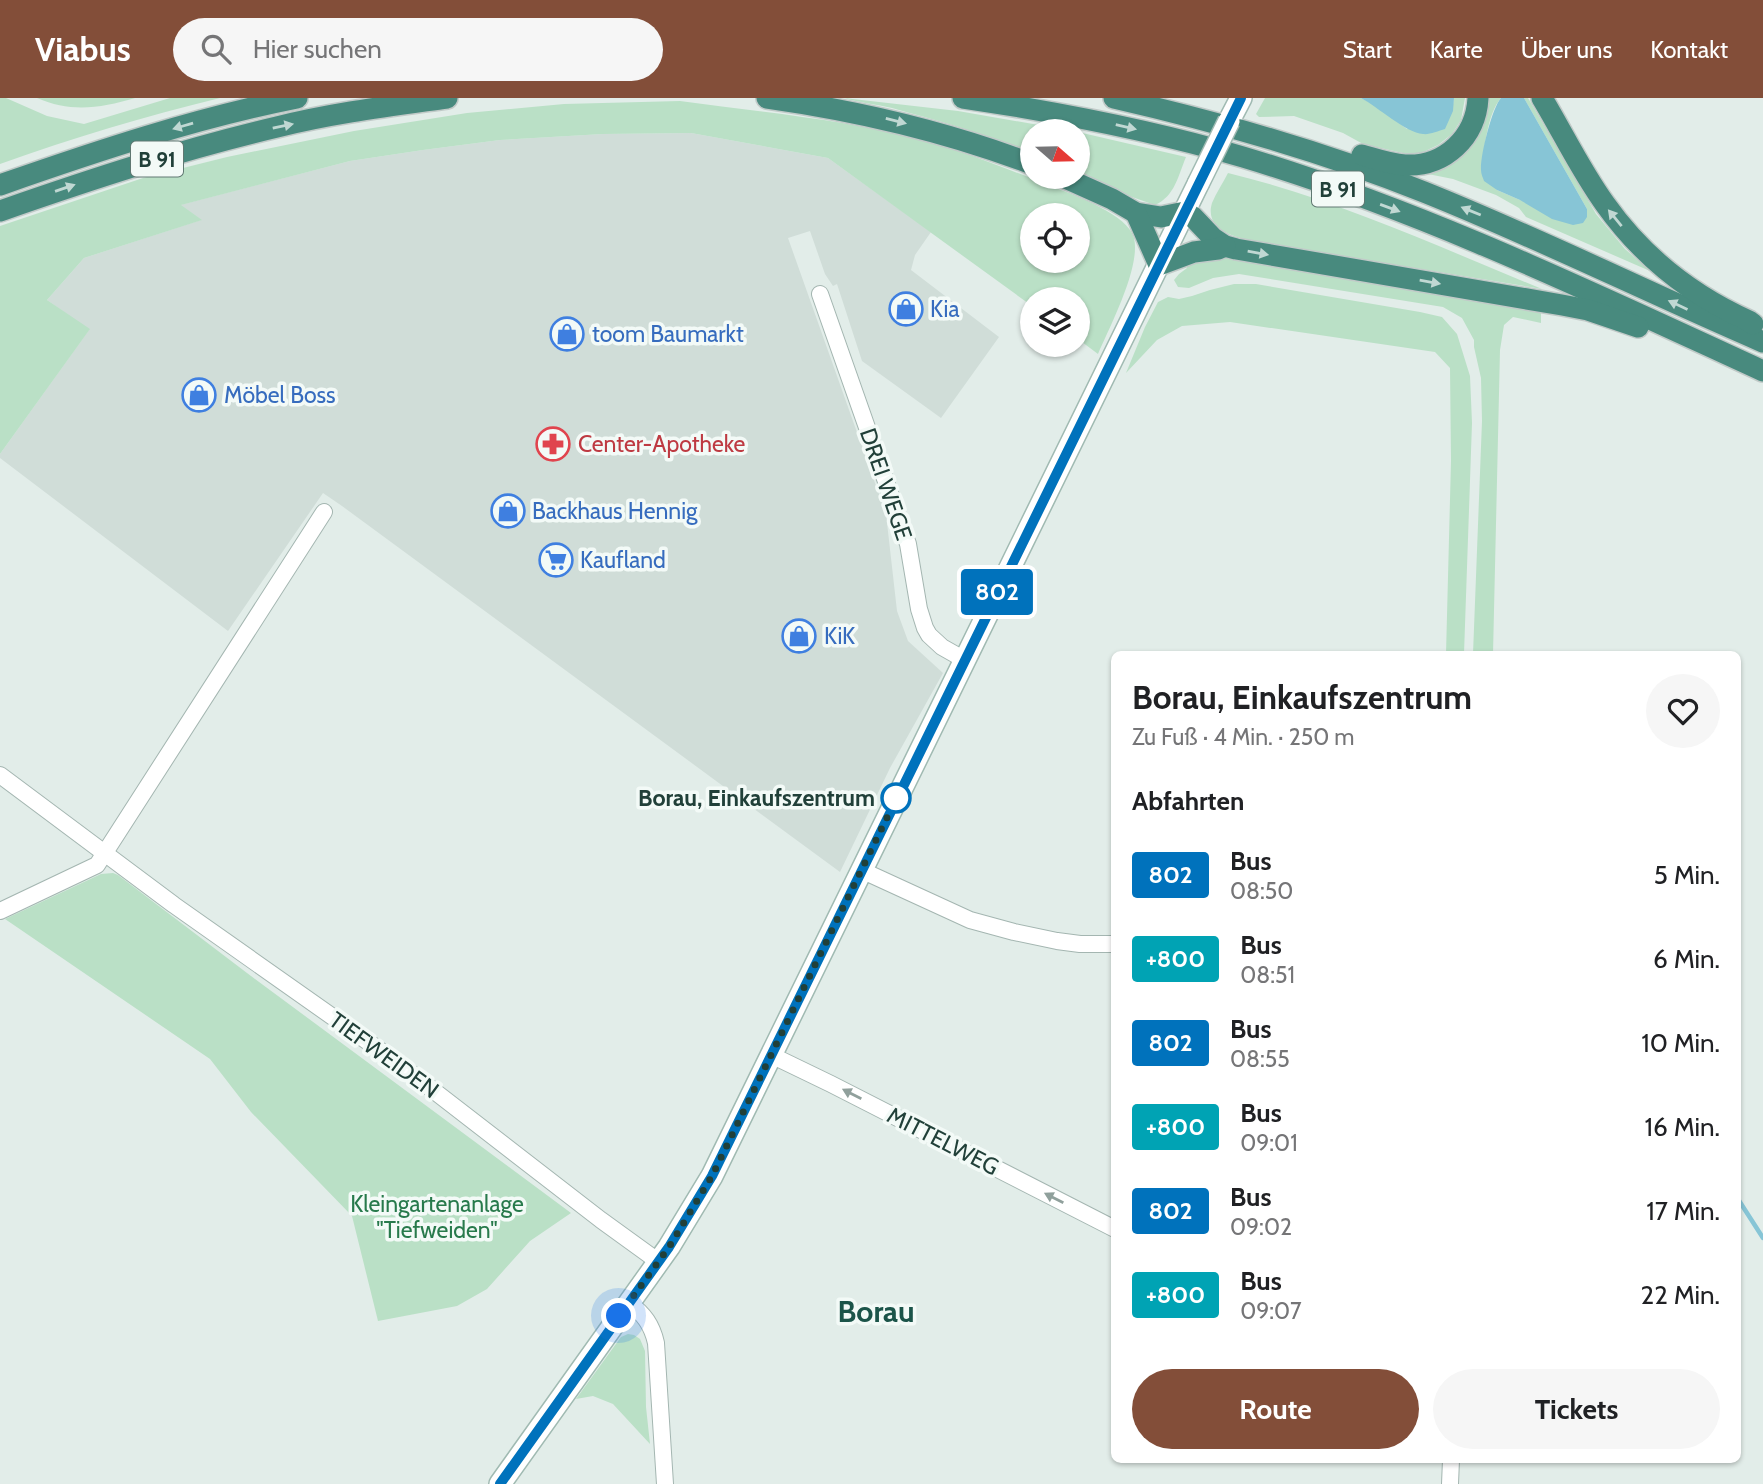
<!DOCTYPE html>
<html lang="de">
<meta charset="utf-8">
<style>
:root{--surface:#fff;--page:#f6f6f6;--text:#202124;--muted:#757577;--accent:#834e39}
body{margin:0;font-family:Cabin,sans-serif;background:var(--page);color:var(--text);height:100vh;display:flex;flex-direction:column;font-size:26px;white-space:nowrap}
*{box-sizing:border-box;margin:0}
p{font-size:23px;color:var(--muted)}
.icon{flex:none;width:38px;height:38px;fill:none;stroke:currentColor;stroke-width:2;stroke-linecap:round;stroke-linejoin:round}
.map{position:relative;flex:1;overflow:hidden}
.sheet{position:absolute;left:1111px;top:553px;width:630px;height:812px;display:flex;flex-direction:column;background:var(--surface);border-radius:10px;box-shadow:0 2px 5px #0004}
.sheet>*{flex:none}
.badge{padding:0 14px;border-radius:5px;font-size:24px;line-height:46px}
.needle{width:46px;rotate:110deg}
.fabs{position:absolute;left:1020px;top:21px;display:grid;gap:14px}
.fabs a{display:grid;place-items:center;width:70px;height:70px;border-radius:50%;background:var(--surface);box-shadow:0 2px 5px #0004;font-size:35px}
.you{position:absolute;width:35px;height:35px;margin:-18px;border:5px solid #fff;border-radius:50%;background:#1a73e8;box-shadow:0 0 0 10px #1a73e833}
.map>.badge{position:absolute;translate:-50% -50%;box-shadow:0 0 0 4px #fff}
h2{padding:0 21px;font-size:26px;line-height:63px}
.round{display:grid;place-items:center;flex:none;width:74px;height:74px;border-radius:37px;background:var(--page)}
.head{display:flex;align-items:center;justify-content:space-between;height:119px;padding:0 21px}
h1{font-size:33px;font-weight:700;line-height:52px}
.button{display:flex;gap:14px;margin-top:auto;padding:14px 21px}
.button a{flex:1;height:80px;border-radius:42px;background:var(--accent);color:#fff;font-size:28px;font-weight:700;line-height:80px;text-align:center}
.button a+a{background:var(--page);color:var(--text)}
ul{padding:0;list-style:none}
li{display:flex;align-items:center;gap:21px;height:84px;padding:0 21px}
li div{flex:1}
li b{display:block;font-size:26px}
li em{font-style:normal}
li .badge{min-width:77px;font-weight:700;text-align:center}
header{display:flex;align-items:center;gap:42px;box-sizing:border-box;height:98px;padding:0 35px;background:var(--accent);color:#fff}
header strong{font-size:33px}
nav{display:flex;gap:38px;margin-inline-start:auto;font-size:24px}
.search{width:490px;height:63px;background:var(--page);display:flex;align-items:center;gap:18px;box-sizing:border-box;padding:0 24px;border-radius:38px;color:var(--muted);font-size:26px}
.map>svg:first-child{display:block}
.built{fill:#d0ddd8}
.green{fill:#bae0c6;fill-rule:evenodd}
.water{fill:#87c5d6}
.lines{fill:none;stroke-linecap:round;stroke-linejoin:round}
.stream{stroke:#87c5d6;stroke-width:4.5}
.minor-casing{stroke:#a4b6b1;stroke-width:18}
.secondary-casing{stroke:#a0bab2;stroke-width:24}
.trunk-casing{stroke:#c1cac8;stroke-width:24}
.minor{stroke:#fff;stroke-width:16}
.secondary{stroke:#fff;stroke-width:21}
.trunk{stroke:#488a7e;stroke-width:21}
.secondary-bridge-casing{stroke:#a0bab2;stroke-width:24;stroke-linecap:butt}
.secondary-bridge{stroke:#fff;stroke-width:21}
.oneway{fill:#c0d8d3}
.oneway2{fill:#90a09c}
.line-casing{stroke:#fff;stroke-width:16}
.line{stroke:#0072bc;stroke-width:10}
.walk{stroke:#214039;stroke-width:7;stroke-dasharray:0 12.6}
.stop-dot{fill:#fff;stroke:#0072bc;stroke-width:3.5}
.labels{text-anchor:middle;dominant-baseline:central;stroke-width:7;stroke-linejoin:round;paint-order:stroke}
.shield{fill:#f3faf7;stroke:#607872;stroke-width:2}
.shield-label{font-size:21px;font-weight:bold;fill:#214039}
.shop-label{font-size:23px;fill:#366cbe;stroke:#f3faf7;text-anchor:start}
.health-label{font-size:23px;fill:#be3a42;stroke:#f3faf7;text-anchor:start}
.street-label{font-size:23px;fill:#214039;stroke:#f3faf7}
.stop-label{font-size:23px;font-weight:bold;fill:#214039;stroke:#f3faf7;text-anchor:end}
.park-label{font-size:23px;fill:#287a4c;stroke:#f3faf7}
.district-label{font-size:30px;font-weight:bold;fill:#1b5449;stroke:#f3faf7}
</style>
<header>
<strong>Viabus</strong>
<div class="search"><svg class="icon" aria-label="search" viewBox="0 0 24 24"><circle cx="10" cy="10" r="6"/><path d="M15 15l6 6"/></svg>Hier suchen</div>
<nav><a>Start</a><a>Karte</a><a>Über uns</a><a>Kontakt</a></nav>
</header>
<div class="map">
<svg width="1763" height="1386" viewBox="0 0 1763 1386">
<rect width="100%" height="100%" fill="#e2ede9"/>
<!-- built -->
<polygon class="built" points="691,35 828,60 931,134 915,157 911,172 999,239 941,320 862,263 837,186 833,188 825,176 810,133 788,140 886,416 897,513 908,543 943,575 890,670 840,774 342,408 323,395 228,533 0,360 0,356 89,232 47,202 84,160 201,122 180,107 350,63 423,52 500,42 603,36"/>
<!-- green -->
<g class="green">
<path d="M0 0H6L47 18 84 26 170 0H220C146 18 72 40 0 66Z"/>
<path d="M37 0H135C101 10 71 15 37 0Z"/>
<path d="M844 0 958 13 1073 33H1032V55C987 36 939 23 892 10 876 6 860 5 844 0Z"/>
<polygon points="1265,0 1361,0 1375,7 1407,31 1452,13 1454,0 1465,0 1461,22 1452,36 1438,47 1419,56 1403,55 1363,46 1343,35 1294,18 1259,19 1256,16"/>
<path d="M1488 0H1501C1487 16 1485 50 1481 71L1497 92 1520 102 1587 111 1524 0H1528L1596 116 1625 151 1650 173 1526 119 1519 110 1496 97 1453 81 1428 76C1467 66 1485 38 1488 0Z"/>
<path d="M680 3C760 14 843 21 921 42 967 54 1012 73 1056 90 1077 98 1128 117 1134 140 1141 169 1110 228 1098 256L1078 241V201H1032V208L828 60 691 35 603 36 500 42 423 52 350 63 181 107 202 122 84 160 47 202 90 231 0 356V128L143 80 227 59 354 33 467 15 564 6ZM1032 117H1078V163H1032Z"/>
<path d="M1078 34 1186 59C1178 78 1175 98 1155 107L1132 99 1078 74Z"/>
<path d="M1228 75C1336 101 1439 149 1542 191L1263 145C1243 141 1203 135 1212 105 1216 95 1223 85 1228 75Z"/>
<polygon points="1226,159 1541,213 1541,225 1513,219 1504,227 1500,252 1493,556 1473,556 1482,323 1481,280 1474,249 1474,242 1462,220 1443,209 1239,176 1213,180 1189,190 1178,189 1174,182 1179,176 1187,170 1187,164"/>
<polygon points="1234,186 1256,186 1420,214 1442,219 1457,236 1470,278 1472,325 1464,556 1446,556 1451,363 1450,270 1435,254 1230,224 1182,228 1157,242 1126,275 1145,229 1158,204 1168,199 1179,201 1192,198 1210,192"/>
<polygon points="113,775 118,777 247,875 571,1115 530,1143 487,1191 457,1208 378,1223 352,1118 251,1014 210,961 5,821 101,776"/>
<polygon points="628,1236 634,1237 640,1241 645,1253 646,1309 650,1346 613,1306 593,1298 576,1301 621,1239"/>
</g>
<!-- water -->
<g class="water">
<path d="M1361 0H1454L1453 13 1445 31C1438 33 1429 37 1423 36 1406 35 1378 9 1361 0Z"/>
<path d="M1501 0H1524L1587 111V119L1583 125 1573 127 1552 121 1520 102 1497 92 1484 83C1483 80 1481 76 1481 72 1480 58 1492 10 1501 0Z"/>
</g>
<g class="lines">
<!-- stream -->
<polyline class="stream" points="1738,1101 1763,1140"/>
<defs>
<g id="minor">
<polyline points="820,196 908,446 919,511 925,530 929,537 942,549 965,562"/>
<polyline points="0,677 174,807 398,965 601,1122 659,1164"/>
<polyline points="861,772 970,822 1014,834 1057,843 1080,846 1115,846"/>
<polyline points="0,813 97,767 324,414"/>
<polyline points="771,957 831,986 1115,1131"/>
<path d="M629 1205C644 1216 652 1227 656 1245L665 1386"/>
<polyline points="1450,1386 1451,1362"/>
</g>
<g id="secondary">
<polyline points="1229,23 1241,0"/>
<polyline points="500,1386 669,1149 712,1078 1198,86"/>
</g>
<g id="trunk">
<path d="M767 0C859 13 945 33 1032 66"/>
<path d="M963 0C1057 14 1151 32 1243 59 1423 113 1593 195 1763 273"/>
<path d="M1114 0C1219 24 1324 54 1424 94 1539 140 1649 195 1763 244"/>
<path d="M1542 0C1563 35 1581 73 1605 106 1642 158 1691 197 1749 223L1753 226"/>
<path d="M1362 57C1376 61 1390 66 1405 67 1445 69 1476 39 1478 0"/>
<polyline points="1063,79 1112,101 1136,115 1161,119 1185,114 1193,119 1213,140 1225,148 1236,151 1562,207 1588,212 1638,229"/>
<path d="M0 87C97 53 196 20 297 0"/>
<path d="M0 113C92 81 183 51 277 29 333 15 390 8 447 0"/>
<polyline points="1136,115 1159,167 1194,154 1218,151 1225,148"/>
</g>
</defs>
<!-- minor casing -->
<use href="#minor" class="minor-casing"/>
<!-- secondary casing -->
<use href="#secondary" class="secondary-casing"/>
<!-- trunk casing -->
<use href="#trunk" class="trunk-casing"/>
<!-- minor -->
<use href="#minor" class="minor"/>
<!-- secondary -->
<use href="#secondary" class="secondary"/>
<!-- trunk -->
<use href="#trunk" class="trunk"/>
<defs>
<polyline id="secondary-bridge" points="1198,86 1229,23"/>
</defs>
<!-- secondary-bridge casing -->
<use href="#secondary-bridge" class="secondary-bridge-casing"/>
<!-- secondary-bridge -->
<use href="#secondary-bridge" class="secondary-bridge"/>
</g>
<!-- one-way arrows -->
<defs><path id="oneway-solid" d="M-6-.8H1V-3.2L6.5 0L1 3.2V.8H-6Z" transform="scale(1.75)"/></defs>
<g class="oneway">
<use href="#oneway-solid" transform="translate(896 23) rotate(14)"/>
<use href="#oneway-solid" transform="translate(183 28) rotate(164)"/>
<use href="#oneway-solid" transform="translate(283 28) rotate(-12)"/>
<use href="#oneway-solid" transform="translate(1126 29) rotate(13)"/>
<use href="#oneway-solid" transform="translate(65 90) rotate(-19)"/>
<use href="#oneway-solid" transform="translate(1390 110) rotate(20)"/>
<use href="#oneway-solid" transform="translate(1471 113) rotate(-158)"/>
<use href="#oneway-solid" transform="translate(1615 120) rotate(-129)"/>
<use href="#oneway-solid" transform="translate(1258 155) rotate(10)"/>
<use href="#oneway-solid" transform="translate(1430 184) rotate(10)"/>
<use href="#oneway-solid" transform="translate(1678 207) rotate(-155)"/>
</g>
<g class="oneway2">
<use href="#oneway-solid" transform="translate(852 996) rotate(-153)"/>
<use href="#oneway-solid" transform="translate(1054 1100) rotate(-153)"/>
</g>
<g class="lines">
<defs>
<polyline id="line" points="500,1386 669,1149 712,1078 1241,0"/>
</defs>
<!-- line casing -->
<use href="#line" class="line-casing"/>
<!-- line -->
<use href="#line" class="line"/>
<!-- walk -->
<polyline class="walk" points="619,1218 669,1149 712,1078 897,699 896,700"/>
</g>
<!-- icons -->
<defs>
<symbol id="shop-ring" viewBox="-11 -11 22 22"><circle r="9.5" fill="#f3faf7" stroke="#3f7fe0" stroke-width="1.5"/><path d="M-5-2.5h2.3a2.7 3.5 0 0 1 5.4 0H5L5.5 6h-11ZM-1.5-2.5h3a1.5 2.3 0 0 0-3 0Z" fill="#3f7fe0"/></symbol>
<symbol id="pharmacy-ring" viewBox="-11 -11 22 22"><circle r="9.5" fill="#f3faf7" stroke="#e0444e" stroke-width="1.5"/><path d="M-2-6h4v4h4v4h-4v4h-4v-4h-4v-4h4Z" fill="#e0444e"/></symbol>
<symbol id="supermarket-ring" viewBox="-11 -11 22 22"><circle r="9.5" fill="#f3faf7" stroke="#3f7fe0" stroke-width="1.5"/><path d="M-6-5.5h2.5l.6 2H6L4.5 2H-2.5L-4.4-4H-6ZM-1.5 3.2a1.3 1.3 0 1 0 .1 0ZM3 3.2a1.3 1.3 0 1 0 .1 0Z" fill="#3f7fe0"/></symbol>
</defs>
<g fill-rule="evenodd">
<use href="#shop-ring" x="887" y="192" width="38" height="38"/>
<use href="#shop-ring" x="548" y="217" width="38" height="38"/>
<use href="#shop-ring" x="180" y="278" width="38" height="38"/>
<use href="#pharmacy-ring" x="534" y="327" width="38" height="38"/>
<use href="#shop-ring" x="489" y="394" width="38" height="38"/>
<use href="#supermarket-ring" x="537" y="443" width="38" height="38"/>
<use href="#shop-ring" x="780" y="519" width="38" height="38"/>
</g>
<!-- markers -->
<circle class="stop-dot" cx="896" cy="700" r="14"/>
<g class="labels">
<!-- shield labels -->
<g class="shield">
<rect x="131" y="43.5" width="52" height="35" rx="5"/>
<rect x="1312" y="73.5" width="52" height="35" rx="5"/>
</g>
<g class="shield-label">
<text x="157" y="61">B 91</text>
<text x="1338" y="91">B 91</text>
</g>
<!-- shop labels -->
<g class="shop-label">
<text x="930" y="211">Kia</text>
<text x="592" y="236">toom Baumarkt</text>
<text x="224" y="297">Möbel Boss</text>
<text x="532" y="413">Backhaus Hennig</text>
<text x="580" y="462">Kaufland</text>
<text x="824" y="538">KiK</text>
</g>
<!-- health labels -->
<g class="health-label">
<text x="578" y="346">Center-Apotheke</text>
</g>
<!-- street labels -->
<g class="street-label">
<text transform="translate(886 386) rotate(71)">DREI WEGE</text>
<text transform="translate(384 957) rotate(36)">TIEFWEIDEN</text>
<text transform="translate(943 1043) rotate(27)">MITTELWEG</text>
</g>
<!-- stop labels -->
<g class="stop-label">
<text x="875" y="700">Borau, Einkaufszentrum</text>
</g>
<!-- park labels -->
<g class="park-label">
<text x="437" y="1106">Kleingartenanlage<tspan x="437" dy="26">"Tiefweiden"</tspan></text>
</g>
<!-- district labels -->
<g class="district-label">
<text x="876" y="1213">Borau</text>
</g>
</g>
</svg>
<div class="fabs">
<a><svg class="needle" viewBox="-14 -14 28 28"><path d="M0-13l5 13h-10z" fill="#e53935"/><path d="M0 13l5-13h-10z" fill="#757577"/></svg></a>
<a><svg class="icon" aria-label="locate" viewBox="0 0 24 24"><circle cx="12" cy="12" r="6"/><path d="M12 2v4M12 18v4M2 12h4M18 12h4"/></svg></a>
<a><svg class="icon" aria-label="layers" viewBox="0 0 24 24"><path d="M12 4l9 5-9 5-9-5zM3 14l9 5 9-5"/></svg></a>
</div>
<div class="you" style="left:619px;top:1218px"></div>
<b class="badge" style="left:997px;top:494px;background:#0072bc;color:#fff">802</b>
<section class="sheet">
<div class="head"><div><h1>Borau, Einkaufszentrum</h1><p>Zu Fuß · 4 Min. · 250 m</p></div><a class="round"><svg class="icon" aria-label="heart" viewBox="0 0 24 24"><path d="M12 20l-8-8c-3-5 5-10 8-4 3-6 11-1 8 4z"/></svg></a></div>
<h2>Abfahrten</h2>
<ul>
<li><span class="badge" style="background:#0072bc;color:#fff">802</span><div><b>Bus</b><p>08:50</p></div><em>5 Min.</em></li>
<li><span class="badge" style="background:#00a3b4;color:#fff">+800</span><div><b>Bus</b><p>08:51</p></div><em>6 Min.</em></li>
<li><span class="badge" style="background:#0072bc;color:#fff">802</span><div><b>Bus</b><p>08:55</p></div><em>10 Min.</em></li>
<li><span class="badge" style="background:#00a3b4;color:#fff">+800</span><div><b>Bus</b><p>09:01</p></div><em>16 Min.</em></li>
<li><span class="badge" style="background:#0072bc;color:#fff">802</span><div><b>Bus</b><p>09:02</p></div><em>17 Min.</em></li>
<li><span class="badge" style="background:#00a3b4;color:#fff">+800</span><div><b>Bus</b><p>09:07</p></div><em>22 Min.</em></li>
</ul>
<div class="button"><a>Route</a><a>Tickets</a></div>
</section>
</div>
